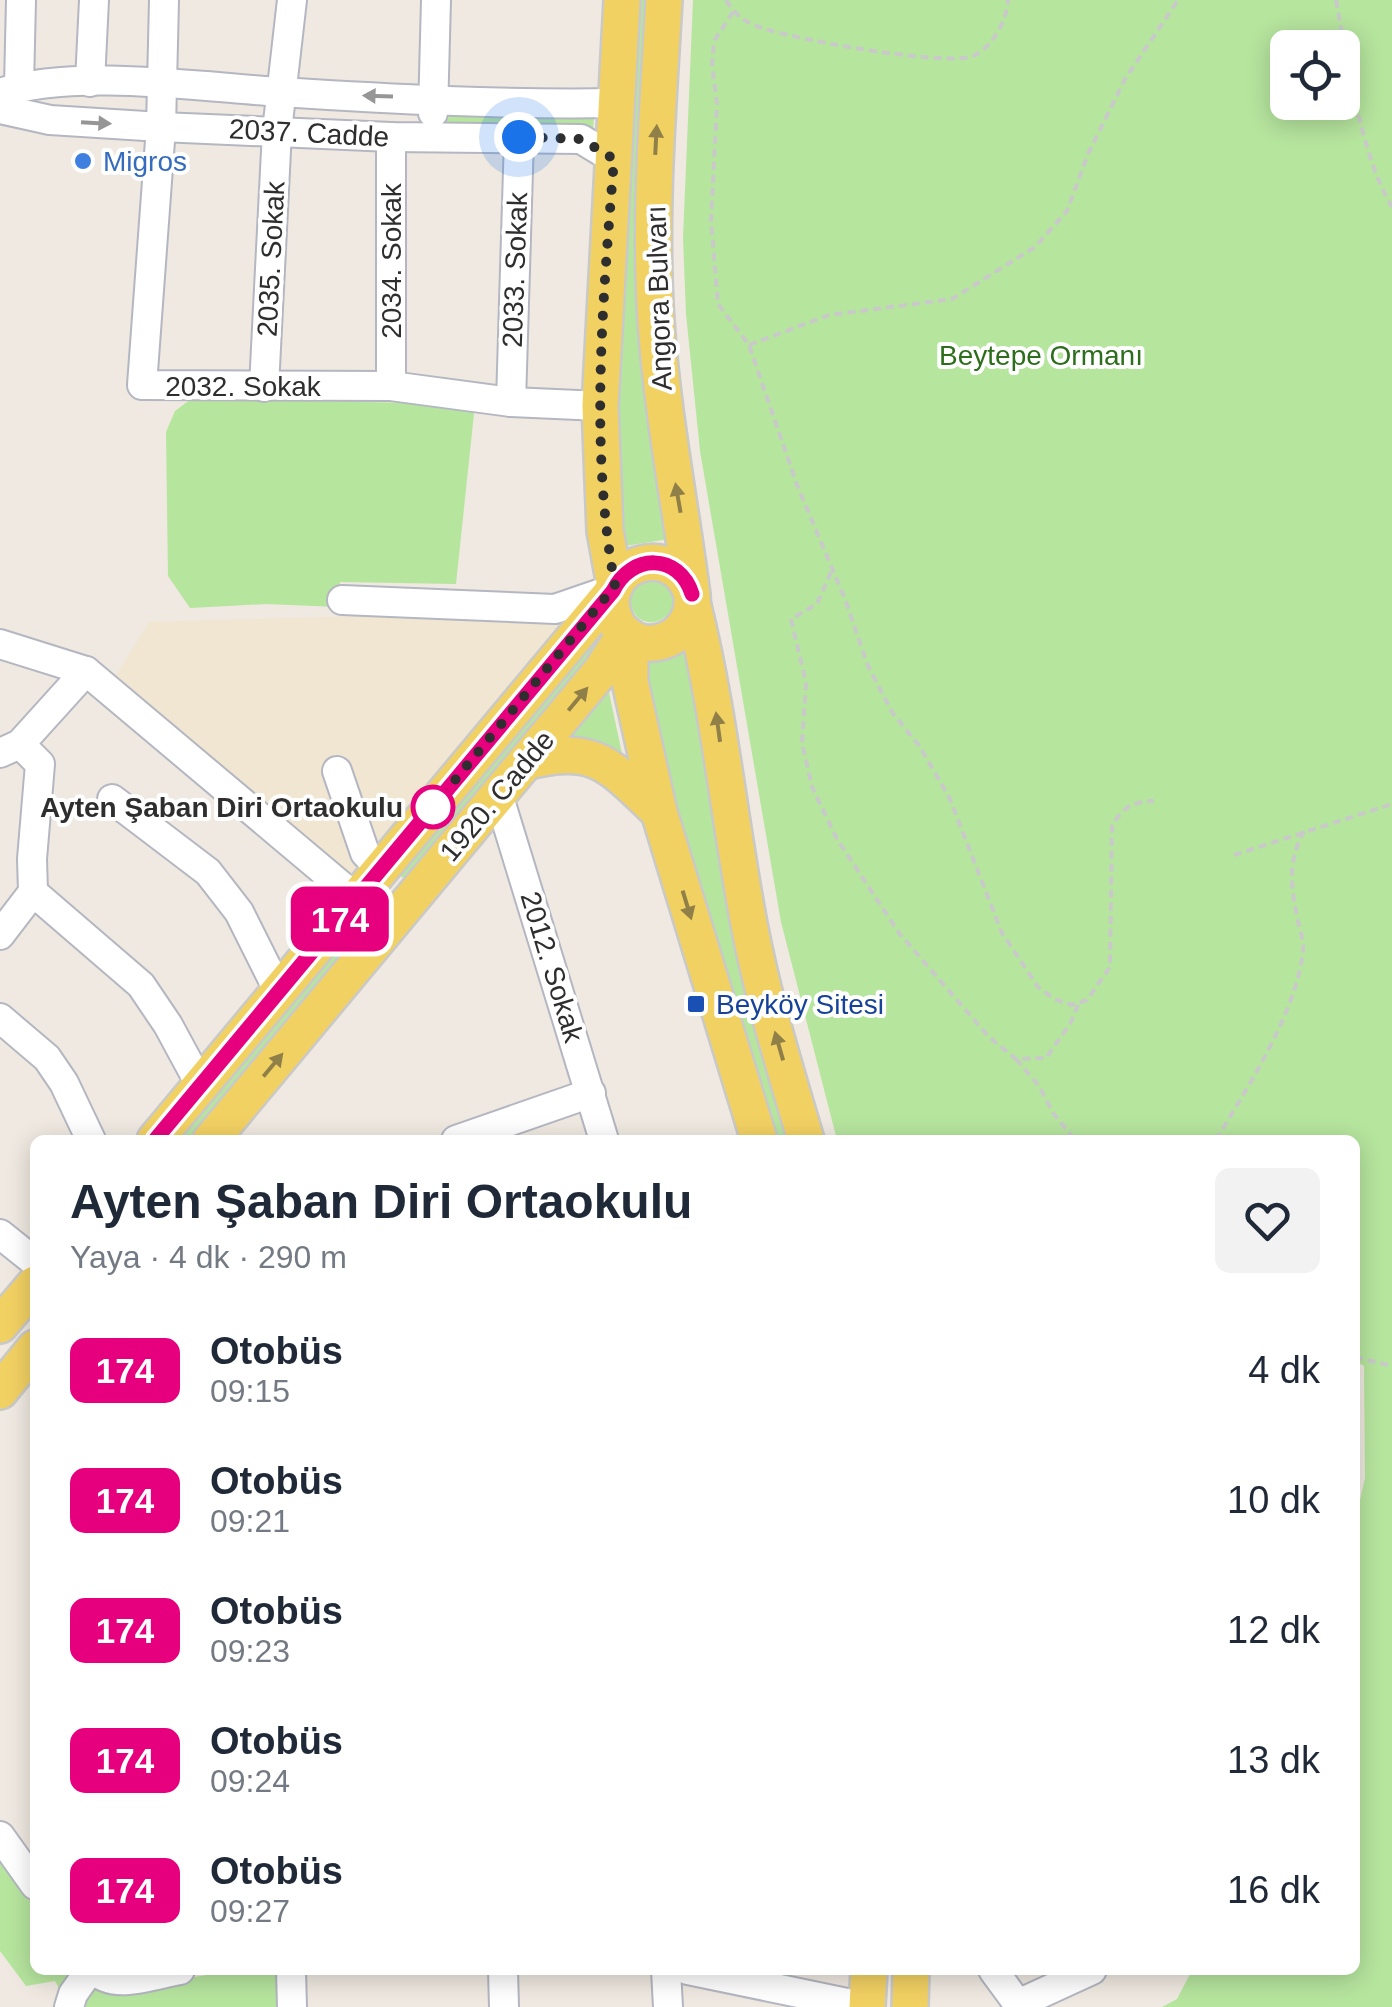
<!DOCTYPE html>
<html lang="tr">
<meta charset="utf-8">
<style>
:root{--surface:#fff;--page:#f2f2f3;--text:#1f2937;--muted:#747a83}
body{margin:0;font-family:Helvetica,sans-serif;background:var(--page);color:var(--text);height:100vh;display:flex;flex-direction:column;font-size:38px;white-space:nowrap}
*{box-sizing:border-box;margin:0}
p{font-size:32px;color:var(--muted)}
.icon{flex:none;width:55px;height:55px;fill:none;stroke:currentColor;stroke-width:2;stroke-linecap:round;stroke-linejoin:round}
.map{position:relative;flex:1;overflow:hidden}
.sheet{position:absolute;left:30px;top:1135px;width:1330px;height:840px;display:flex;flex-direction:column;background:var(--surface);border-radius:15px;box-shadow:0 5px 25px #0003}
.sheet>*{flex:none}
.badge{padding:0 20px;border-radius:15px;font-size:35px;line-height:65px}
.tools{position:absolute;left:1270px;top:30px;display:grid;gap:20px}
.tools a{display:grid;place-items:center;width:90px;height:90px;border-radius:15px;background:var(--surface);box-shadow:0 5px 25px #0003;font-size:50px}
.you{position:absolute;width:50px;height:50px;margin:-25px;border:8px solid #fff;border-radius:50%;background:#1a73e8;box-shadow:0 0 0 15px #1a73e833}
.map>.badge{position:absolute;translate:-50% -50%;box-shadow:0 0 0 5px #fff}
.round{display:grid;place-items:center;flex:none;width:105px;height:105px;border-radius:15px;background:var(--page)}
.overview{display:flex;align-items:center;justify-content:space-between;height:170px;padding:0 40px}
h1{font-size:48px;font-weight:800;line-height:75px}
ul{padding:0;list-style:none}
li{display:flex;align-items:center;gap:30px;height:130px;padding:0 40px}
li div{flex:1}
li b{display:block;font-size:38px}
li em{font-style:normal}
li .badge{min-width:110px;font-weight:700;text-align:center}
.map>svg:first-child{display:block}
.education{fill:#f0e6d1}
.green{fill:#b6e59e;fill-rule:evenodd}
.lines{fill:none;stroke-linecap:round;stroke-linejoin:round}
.minor-casing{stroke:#b4b7c1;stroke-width:32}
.major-casing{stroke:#c9c9c9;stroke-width:40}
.path{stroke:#c9c9c9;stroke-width:4;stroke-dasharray:8 5;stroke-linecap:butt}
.minor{stroke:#fff;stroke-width:28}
.major{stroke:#f2d163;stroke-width:35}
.oneway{fill:#969696}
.oneway2{fill:#908048}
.line-casing{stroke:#fff;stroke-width:22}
.line{stroke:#e6007e;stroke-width:15}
.walk{stroke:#2e2e2e;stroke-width:10;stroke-dasharray:0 18}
.shop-dot{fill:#3f7fe0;stroke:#fff;stroke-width:4}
.stop-dot{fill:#fff;stroke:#e6007e;stroke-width:5}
.transit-dot{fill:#1a4fb4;stroke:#fff;stroke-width:4}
.labels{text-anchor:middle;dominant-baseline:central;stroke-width:8;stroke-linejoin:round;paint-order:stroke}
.street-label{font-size:28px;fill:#2e2e2e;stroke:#fff}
.shop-label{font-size:28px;fill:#366cbe;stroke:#fff;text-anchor:start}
.park-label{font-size:28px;fill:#2c6e1b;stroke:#fff}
.stop-label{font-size:28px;font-weight:bold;fill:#2e2e2e;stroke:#fff;text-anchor:end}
.transit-label{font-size:28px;fill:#164399;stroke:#fff;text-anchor:start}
</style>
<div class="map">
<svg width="1392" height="2007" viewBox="0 0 1392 2007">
<rect width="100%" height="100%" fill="#efe9e1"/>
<!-- education -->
<polygon class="education" points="514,612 569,619 365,868 346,875 115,677 149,622"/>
<!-- green -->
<g class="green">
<path d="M639 0H650L669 539 625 546C606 365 628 181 639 0Z"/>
<path d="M693 0H1392V2007H1162L1177 1999 1192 1970H1355V1523L1365 1478 1364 1366 1355 1361V1140H837L781 922 700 451 686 314 683 238ZM1288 48H1342V102H1288Z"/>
<polygon points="594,110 593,134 448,126 446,122 451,114"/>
<polygon points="191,399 475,404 456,584 340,582 338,607 266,604 190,608 168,576 166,432 175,411"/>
<path d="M662 576 678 600C659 641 618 619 634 584Z"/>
<polygon points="594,626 600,653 410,884 395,871"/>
<polygon points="686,651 742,970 762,1054 788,1140 775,1140 675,804 639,657"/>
<polygon points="606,678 625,768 553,747"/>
<polygon points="361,917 371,927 197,1140 172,1140"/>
<polygon points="0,1848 35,1897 35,1970 85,1970 99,1991 241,1970 282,1970 285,2007 69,2007 55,1981 26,1986 0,1951"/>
</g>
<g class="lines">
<defs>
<g id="minor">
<polyline points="164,0 161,127 142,385 391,386 511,402 600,406"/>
<polyline points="90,82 94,0"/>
<polyline points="19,86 21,0"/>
<path d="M0 93C72 68 202 87 280 92 391 99 504 105 615 103"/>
<polyline points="0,109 50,120 161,127 391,137 581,139 614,159"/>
<polyline points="433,113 436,0"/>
<polyline points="391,386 391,137"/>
<polyline points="264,387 277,131 292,0"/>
<polyline points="511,402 519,137"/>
<polyline points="342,600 555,609 613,589"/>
<polyline points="0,644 86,671 20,744 0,753"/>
<polyline points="86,671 357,899"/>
<polyline points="337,771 365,853 381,870"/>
<polyline points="498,794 604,1140"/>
<polyline points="112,799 208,872 239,912 279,992"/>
<polyline points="33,892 141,985 168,1025 201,1086"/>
<polyline points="0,935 33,892 32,859 40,764 20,744"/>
<polyline points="0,1018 47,1058 64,1083 91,1140"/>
<polyline points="456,1140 591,1093"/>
<polyline points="0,1234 35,1262"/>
<polyline points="0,1836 35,1885"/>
<path d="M95 1970C113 1991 156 1974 180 1970"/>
<polyline points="291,1970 292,2007"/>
<polyline points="503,1970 504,2007"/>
<polyline points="666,1970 668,2007"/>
<polyline points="688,1970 866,2007"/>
<polyline points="993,1970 1018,2004 1092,1970"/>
<polyline points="69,2007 73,1994 90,1970"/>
</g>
<g id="major">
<path d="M664 0C658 107 649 214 656 321 662 413 680 503 692 595 697 646 627 663 613 614 598 563 676 538 692 595"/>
<polyline points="615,586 605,531 600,406 622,0"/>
<path d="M693 606C719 711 729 818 749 924 763 998 785 1069 806 1140"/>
<polyline points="630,637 630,682 659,812 759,1140"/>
<path d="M525 762C596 743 610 766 659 812"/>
<polyline points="155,1140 613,591"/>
<polyline points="211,1140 601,671 625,633"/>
<polyline points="0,1325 35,1284"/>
<polyline points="0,1391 35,1348"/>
<polyline points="867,2007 869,1970"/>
<polyline points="910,2007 911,1970"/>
</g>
</defs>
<!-- minor casing -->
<use href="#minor" class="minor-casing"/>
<!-- major casing -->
<use href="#major" class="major-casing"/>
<!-- path -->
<g class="path">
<path d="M726 0C733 12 741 19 754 25 783 38 946 67 973 56 993 47 1007 20 1008 0"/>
<path d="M1336 0C1347 59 1361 156 1392 207"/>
<path d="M733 12 714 41 712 64 717 104 711 221 718 304 749 345 797 485 845 599 868 666 892 712 920 747 949 797 1002 933 1038 987 1054 999 1072 1005 1087 1000 1110 967 1112 826C1122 808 1133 801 1154 801"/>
<polyline points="749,345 829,315 952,299 1035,247 1067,211 1088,154 1125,79 1178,0"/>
<polyline points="831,572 817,604 791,619 806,683 802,743 812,787 837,839 899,933 989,1037 1016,1059 1046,1058 1070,1024 1079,1003"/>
<polyline points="1234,855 1392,804"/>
<polyline points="1016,1059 1039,1086 1053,1113 1075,1140"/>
<path d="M1216 1140C1248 1086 1296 1014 1303 951 1304 941 1300 930 1298 921 1291 887 1287 863 1304 831"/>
<polyline points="1355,1357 1392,1366"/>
</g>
<!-- minor -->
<use href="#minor" class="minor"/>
<!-- major -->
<use href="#major" class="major"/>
</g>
<!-- one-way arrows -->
<defs><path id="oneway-solid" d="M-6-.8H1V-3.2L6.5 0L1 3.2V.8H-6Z" transform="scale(2.5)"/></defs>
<g class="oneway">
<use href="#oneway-solid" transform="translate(378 96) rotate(-178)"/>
<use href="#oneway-solid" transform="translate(96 123) rotate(3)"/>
</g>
<g class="oneway2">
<use href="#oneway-solid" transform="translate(656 140) rotate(-87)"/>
<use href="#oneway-solid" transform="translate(678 498) rotate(-100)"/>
<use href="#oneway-solid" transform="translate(578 699) rotate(-50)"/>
<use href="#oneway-solid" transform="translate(718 727) rotate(-98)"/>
<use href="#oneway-solid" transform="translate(687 905) rotate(73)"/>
<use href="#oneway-solid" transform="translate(779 1046) rotate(-106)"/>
<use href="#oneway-solid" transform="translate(273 1065) rotate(-50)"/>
</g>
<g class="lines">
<defs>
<path id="line" d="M155 1140 613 591C631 553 679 553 692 594"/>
</defs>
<!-- line casing -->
<use href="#line" class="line-casing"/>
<!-- line -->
<use href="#line" class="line"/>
<!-- walk -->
<path class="walk" d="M433 807 427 814 615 586C589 446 603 301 614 159L581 139 519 137"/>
</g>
<!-- markers -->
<circle class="shop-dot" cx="83" cy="161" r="10"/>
<circle class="stop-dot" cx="433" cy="807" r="20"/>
<rect class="transit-dot" x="686" y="994" width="20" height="20" rx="5"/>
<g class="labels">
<!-- street labels -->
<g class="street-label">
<text transform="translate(309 133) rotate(3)">2037. Cadde</text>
<text transform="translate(271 259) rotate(-87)">2035. Sokak</text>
<text transform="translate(391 261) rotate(-90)">2034. Sokak</text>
<text transform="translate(515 270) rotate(-88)">2033. Sokak</text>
<text transform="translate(659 298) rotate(-92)">Angora Bulvarı</text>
<text x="243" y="386">2032. Sokak</text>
<text transform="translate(497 796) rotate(-50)">1920. Cadde</text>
<text transform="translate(552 967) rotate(73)">2012. Sokak</text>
</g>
<!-- shop labels -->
<g class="shop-label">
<text x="103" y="161">Migros</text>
</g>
<!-- park labels -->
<g class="park-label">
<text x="1041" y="355">Beytepe Ormanı</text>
</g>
<!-- stop labels -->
<g class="stop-label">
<text x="403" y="807">Ayten Şaban Diri Ortaokulu</text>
</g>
<!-- transit labels -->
<g class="transit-label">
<text x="716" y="1004">Beyköy Sitesi</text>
</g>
</g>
</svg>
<div class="tools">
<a><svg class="icon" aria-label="locate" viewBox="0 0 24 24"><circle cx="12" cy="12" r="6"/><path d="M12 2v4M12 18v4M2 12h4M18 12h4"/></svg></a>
</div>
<div class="you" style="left:519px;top:137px"></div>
<b class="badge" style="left:340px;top:919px;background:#e6007e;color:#fff">174</b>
<section class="sheet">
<div class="overview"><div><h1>Ayten Şaban Diri Ortaokulu</h1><p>Yaya · 4 dk · 290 m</p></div><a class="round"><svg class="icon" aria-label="heart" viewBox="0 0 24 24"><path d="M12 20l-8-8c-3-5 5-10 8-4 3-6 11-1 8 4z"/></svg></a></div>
<ul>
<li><span class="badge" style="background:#e6007e;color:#fff">174</span><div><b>Otobüs</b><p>09:15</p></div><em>4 dk</em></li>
<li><span class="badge" style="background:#e6007e;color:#fff">174</span><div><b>Otobüs</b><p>09:21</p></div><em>10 dk</em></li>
<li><span class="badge" style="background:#e6007e;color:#fff">174</span><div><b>Otobüs</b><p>09:23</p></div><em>12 dk</em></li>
<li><span class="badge" style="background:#e6007e;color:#fff">174</span><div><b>Otobüs</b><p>09:24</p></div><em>13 dk</em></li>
<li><span class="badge" style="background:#e6007e;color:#fff">174</span><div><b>Otobüs</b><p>09:27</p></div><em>16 dk</em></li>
</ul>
</section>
</div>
